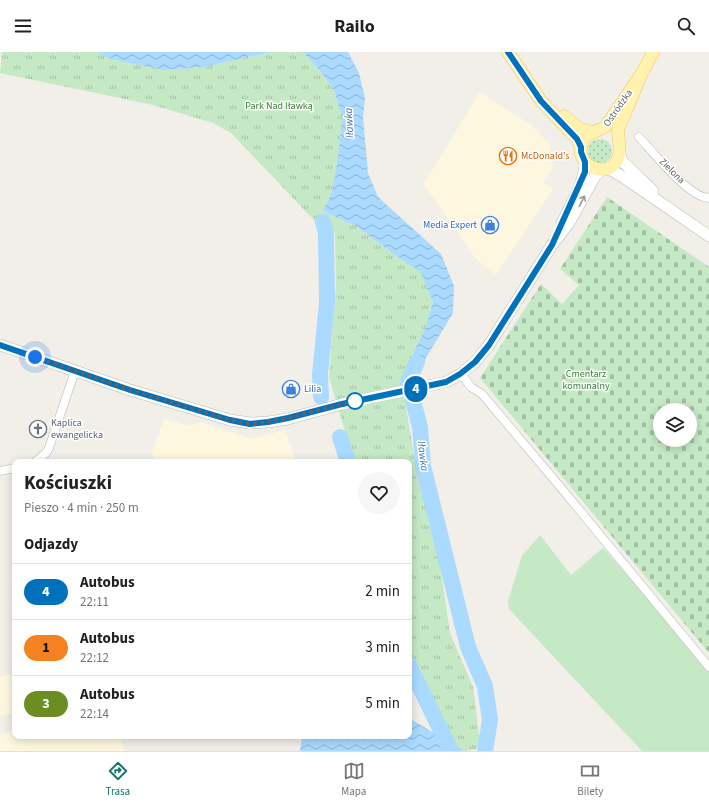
<!DOCTYPE html>
<html lang="pl">
<meta charset="utf-8">
<style>
:root{--surface:#fff;--page:#f6f6f6;--text:#222;--muted:#767676;--line:#e0e0e0;--accent:#0f766e}
body{margin:0;font-family:"Source Sans 3",sans-serif;background:var(--page);color:var(--text);height:100vh;display:flex;flex-direction:column;font-size:15px;white-space:nowrap}
*{box-sizing:border-box;margin:0}
p{font-size:13px;color:var(--muted)}
.icon{flex:none;width:22px;height:22px;fill:none;stroke:currentColor;stroke-width:2;stroke-linecap:round;stroke-linejoin:round}
.map{position:relative;flex:1;overflow:hidden}
.panel{position:absolute;left:12px;top:407px;width:400px;height:280px;display:flex;flex-direction:column;background:var(--surface);border-radius:8px;box-shadow:0 2px 10px #0003}
.panel>*{flex:none}
.badge{padding:0 8px;border-radius:13px;font-size:14px;line-height:26px}
.controls{position:absolute;left:653px;top:351px;display:grid;gap:8px}
.controls a{display:grid;place-items:center;width:44px;height:44px;border-radius:50%;background:var(--surface);box-shadow:0 2px 10px #0003;font-size:20px}
.you{position:absolute;width:20px;height:20px;margin:-10px;border:3px solid #fff;border-radius:50%;background:#1a73e8;box-shadow:0 0 0 6px #1a73e833}
.map>.badge{position:absolute;translate:-50% -50%;box-shadow:0 0 0 2px #fff}
h2{padding:0 12px;font-size:15px;line-height:36px}
.round{display:grid;place-items:center;flex:none;width:42px;height:42px;border-radius:21px;background:var(--page)}
.head{display:flex;align-items:center;justify-content:space-between;height:68px;padding:0 12px}
h1{font-size:19px;font-weight:700;line-height:30px}
ul{padding:0;list-style:none}
li{display:flex;align-items:center;gap:12px;height:56px;padding:0 12px;border-top:1px solid var(--line)}
li div{flex:1}
li b{display:block;font-size:15px}
li em{font-style:normal}
li .badge{min-width:44px;font-weight:700;text-align:center}
header{display:flex;justify-content:space-between;align-items:center;height:52px;padding:0 12px;background:var(--surface);font-size:18px;font-weight:700}
.menu{display:flex;justify-content:space-around;align-items:center;height:56px;border-top:1px solid var(--line);background:var(--surface);font-size:11px;color:var(--muted)}
.menu a{display:grid;justify-items:center;gap:2px}
.menu .selected{color:var(--accent)}
.map>svg:first-child{display:block}
.commercial{fill:#fef7e0}
.grass{fill:url(#grass-dots)}
.cemetery{fill:url(#cemetery-stones);fill-rule:evenodd}
.park{fill:url(#park-tufts)}
.garden{fill:#c5e8c5}
.water{fill:url(#water-waves)}
.lines{fill:none;stroke-linecap:round;stroke-linejoin:round}
.river{stroke:#aadaff;stroke-width:16}
.minor-casing{stroke:#b5b8bc;stroke-width:9}
.secondary-casing{stroke:#b6babf;stroke-width:12}
.primary-casing{stroke:#f2c960;stroke-width:13}
.minor{stroke:#fff;stroke-width:8}
.secondary{stroke:#fff;stroke-width:11}
.primary{stroke:#fff2af;stroke-width:12}
.oneway{stroke:#979a9d}
.line-casing{stroke:#fff;stroke-width:9}
.line{stroke:#0072bc;stroke-width:6}
.walk{stroke:#5f6368;stroke-width:4;stroke-dasharray:0 7.2}
.stop-dot{fill:#fff;stroke:#0072bc;stroke-width:2}
.labels{text-anchor:middle;dominant-baseline:central;stroke-width:3;stroke-linejoin:round;paint-order:stroke}
.park-label{font-size:10px;fill:#348238;stroke:#fff}
.street-label{font-size:10px;fill:#5f6368;stroke:#fff}
.food-label{font-size:10px;fill:#c56008;stroke:#fff;text-anchor:start}
.shop-label{font-size:10px;fill:#366cbe;stroke:#fff;text-anchor:end}
.worship-label{font-size:10px;fill:#5b616d;stroke:#fff;text-anchor:start}
.water-label{font-size:11px;font-style:italic;fill:#4174aa;stroke:#fff}
</style>
<header><svg class="icon" aria-label="menu" viewBox="0 0 24 24"><path d="M4 6h16M4 12h16M4 18h16"/></svg>Railo<svg class="icon" aria-label="search" viewBox="0 0 24 24"><circle cx="10" cy="10" r="6"/><path d="M15 15l6 6"/></svg></header>
<div class="map">
<svg width="709" height="699" viewBox="0 0 709 699">
<defs>
<pattern id="grass-dots" width="8" height="8" patternUnits="userSpaceOnUse"><rect width="8" height="8" fill="#c5e8c5"/><path d="M2 2h.1M6 6h.1" fill="none" stroke="#a3c0a4" stroke-width="1.8" stroke-linecap="round"/></pattern>
<pattern id="cemetery-stones" width="16" height="16" patternUnits="userSpaceOnUse"><rect width="16" height="16" fill="#c5e8c5"/><path d="M2 7V4a2 2 0 0 1 4 0v3zM10 15v-3a2 2 0 0 1 4 0v3z" fill="#a3c0a4"/></pattern>
<pattern id="park-tufts" width="24" height="20" patternUnits="userSpaceOnUse"><rect width="24" height="20" fill="#c5e8c5"/><path d="M3 7l-1-3M5 7V3M7 7l1-3M15 17l-1-3M17 17v-4M19 17l1-3" fill="none" stroke="#a3c0a4"/></pattern>
<pattern id="water-waves" width="16" height="10" patternUnits="userSpaceOnUse"><rect width="16" height="10" fill="#aadaff"/><path d="M0 5q4-4 8 0t8 0" fill="none" stroke="#8eb4d2"/></pattern>
</defs>
<rect width="100%" height="100%" fill="#f1efe8"/>
<!-- commercial -->
<g class="commercial">
<polygon points="480,40 531,73 550,93 553,116 543,130 553,137 496,223 476,207 424,132"/>
<polygon points="164,367 190,374 201,370 252,387 285,378 296,410 155,410 152,400"/>
<polygon points="15,621 15,661 0,664 0,625"/>
<polygon points="15,678 15,684 121,684 124,699 0,699 0,682"/>
</g>
<!-- grass -->
<circle class="grass" cx="600" cy="99" r="12"/>
<!-- cemetery -->
<path class="cemetery" d="M607 145 709 215V601L480 326 541 232 562 252 579 233 560 217ZM660 358H690V388H660Z"/>
<!-- park -->
<polygon class="park" points="2,0 97,0 163,18 204,15 271,0 303,0 320,19 334,38 342,66 338,105 332,140 323,158 335,165 356,174 399,206 420,218 433,250 426,274 406,317 402,330 414,404 435,479 450,581 473,635 480,689 476,697 464,699 450,690 432,647 409,605 409,410 354,410 329,325 336,234 335,181 314,168 231,81 213,71 153,53 0,21"/>
<!-- garden -->
<polygon class="garden" points="540,483 571,523 603,496 709,615 709,699 642,699 509,557 508,549 522,504"/>
<!-- water -->
<g class="water">
<polygon points="97,0 271,0 204,15 163,18 111,7"/>
<polygon points="303,0 348,0 359,21 365,46 363,65 368,121 378,145 441,202 454,234 453,261 412,329 402,330 406,317 426,274 433,250 420,219 399,206 356,174 335,165 323,158 332,140 338,105 342,66 334,38 320,19"/>
<polygon points="409,666 464,699 300,699 302,684 409,684"/>
</g>
<g class="lines">
<!-- river -->
<g class="river">
<polyline points="417,310 408,330 420,375 423,414 468,595 485,634 490,668 485,699"/>
<polyline points="321,345 320,322 327,251 326,181 323,170"/>
<polyline points="340,385 348,410"/>
<polyline points="409,613 451,699"/>
</g>
<defs>
<g id="minor">
<path d="M639 85C653 100 689 146 709 146"/>
<polyline points="461,322 471,335 482,342 562,437 709,615"/>
<polyline points="35,410 46,401 49,396 75,319"/>
<polyline points="0,419 15,416"/>
</g>
<g id="secondary">
<polyline points="620,102 622,109 653,139"/>
<polyline points="608,116 623,125 709,184"/>
<path d="M562 171C571 152 585 130 585 110"/>
<polyline points="0,293 130,338 230,368 250,371 268,370 288,367 342,352 446,330 461,322 475,310 489,293 552,193 569,171 595,124 602,118"/>
</g>
<g id="primary">
<polyline points="508,0 541,49 577,87 581,95"/>
<path d="M642 21 618 78C618 86 621 97 619 103 612 133 566 111 585 86 591 79 600 79 606 74L642 21 653 0"/>
<polyline points="564,64 580,77 592,80"/>
</g>
</defs>
<!-- minor casing -->
<use href="#minor" class="minor-casing"/>
<!-- secondary casing -->
<use href="#secondary" class="secondary-casing"/>
<!-- primary casing -->
<use href="#primary" class="primary-casing"/>
<!-- minor -->
<use href="#minor" class="minor"/>
<!-- secondary -->
<use href="#secondary" class="secondary"/>
<!-- primary -->
<use href="#primary" class="primary"/>
</g>
<!-- one-way arrows -->
<defs><path id="oneway-shaft" d="M-6 0H5M1.5-3L5.5 0L1.5 3" fill="none" stroke-width="1.6" stroke-linecap="round" stroke-linejoin="round"/></defs>
<use class="oneway" href="#oneway-shaft" transform="translate(582 149) rotate(-63)"/>
<g class="lines">
<defs>
<polyline id="line" points="0,293 130,338 230,368 250,372 268,370 288,366 342,352 446,330 460,322 475,310 489,293 552,193 585,120 585,110 581,100 581,95 577,87 541,49 508,0"/>
</defs>
<!-- line casing -->
<use href="#line" class="line-casing"/>
<!-- line -->
<use href="#line" class="line"/>
<!-- walk -->
<polyline class="walk" points="35,305 130,338 230,368 250,372 268,370 288,366 355,349"/>
</g>
<!-- icons -->
<defs>
<symbol id="restaurant-ring" viewBox="-11 -11 22 22"><circle r="9.5" fill="#fff" stroke="#e8710a" stroke-width="1.5"/><path d="M-5-6h1v4h1v-4h1v4h1v-4h1v5L-1.5 .5V6h-2V.5L-5-1ZM5-6V6H3V1.5H1.5Q1.5-4 5-6Z" fill="#e8710a"/></symbol>
<symbol id="shop-ring" viewBox="-11 -11 22 22"><circle r="9.5" fill="#fff" stroke="#3f7fe0" stroke-width="1.5"/><path d="M-5-2.5h2.3a2.7 3.5 0 0 1 5.4 0H5L5.5 6h-11ZM-1.5-2.5h3a1.5 2.3 0 0 0-3 0Z" fill="#3f7fe0"/></symbol>
<symbol id="church-ring" viewBox="-11 -11 22 22"><circle r="9.5" fill="#fff" stroke="#6b7280" stroke-width="1.5"/><path d="M-1.2-6h2.4v3.5h3.3v2.4h-3.3V6h-2.4V-.1h-3.3v-2.4h3.3Z" fill="#6b7280"/></symbol>
</defs>
<g fill-rule="evenodd">
<use href="#restaurant-ring" x="498" y="94" width="20" height="20"/>
<use href="#shop-ring" x="480" y="163" width="20" height="20"/>
<use href="#shop-ring" x="281" y="327" width="20" height="20"/>
<use href="#church-ring" x="28" y="367" width="20" height="20"/>
</g>
<!-- markers -->
<circle class="stop-dot" cx="355" cy="349" r="8"/>
<g class="labels">
<!-- park labels -->
<g class="park-label">
<text x="279" y="54">Park Nad Iławką</text>
<text x="586" y="322">Cmentarz<tspan x="586" dy="12">komunalny</tspan></text>
</g>
<!-- street labels -->
<g class="street-label">
<text transform="translate(618 56) rotate(-55)">Ostródzka</text>
<text transform="translate(672 119) rotate(45)">Zielona</text>
</g>
<!-- food labels -->
<g class="food-label">
<text x="521" y="104">McDonald's</text>
</g>
<!-- shop labels -->
<g class="shop-label">
<text x="477" y="173">Media Expert</text>
<text x="304" y="337" text-anchor="start">Lilia</text>
</g>
<!-- worship labels -->
<g class="worship-label">
<text x="51" y="371">Kaplica<tspan x="51" dy="12">ewangelicka</tspan></text>
</g>
<!-- water labels -->
<g class="water-label">
<text transform="translate(349 71) rotate(-93)">Iławka</text>
<text transform="translate(423 404) rotate(83)">Iławka</text>
</g>
</g>
</svg>
<div class="controls">
<a><svg class="icon" aria-label="layers" viewBox="0 0 24 24"><path d="M12 4l9 5-9 5-9-5zM3 14l9 5 9-5"/></svg></a>
</div>
<div class="you" style="left:35px;top:305px"></div>
<b class="badge" style="left:416px;top:337px;background:#0072bc;color:#fff">4</b>
<section class="panel">
<div class="head"><div><h1>Kościuszki</h1><p>Pieszo · 4 min · 250 m</p></div><a class="round"><svg class="icon" aria-label="heart" viewBox="0 0 24 24"><path d="M12 20l-8-8c-3-5 5-10 8-4 3-6 11-1 8 4z"/></svg></a></div>
<h2>Odjazdy</h2>
<ul>
<li><span class="badge" style="background:#0072bc;color:#fff">4</span><div><b>Autobus</b><p>22:11</p></div><em>2 min</em></li>
<li><span class="badge" style="background:#f58220;color:#111">1</span><div><b>Autobus</b><p>22:12</p></div><em>3 min</em></li>
<li><span class="badge" style="background:#6b8e23;color:#fff">3</span><div><b>Autobus</b><p>22:14</p></div><em>5 min</em></li>
</ul>
</section>
</div>
<nav class="menu">
<a class="selected"><svg class="icon" aria-label="directions" viewBox="0 0 24 24"><path d="M12 3l9 9-9 9-9-9zM9 14v-3h6M13 9l2 2-2 2"/></svg>Trasa</a>
<a><svg class="icon" aria-label="map" viewBox="0 0 24 24"><path d="M3 6l6-2 6 2 6-2v14l-6 2-6-2-6 2zM9 4v14M15 6v14"/></svg>Mapa</a>
<a><svg class="icon" aria-label="tickets" viewBox="0 0 24 24"><path d="M3 7h18v10H3zM15 7v10"/></svg>Bilety</a>
</nav>
